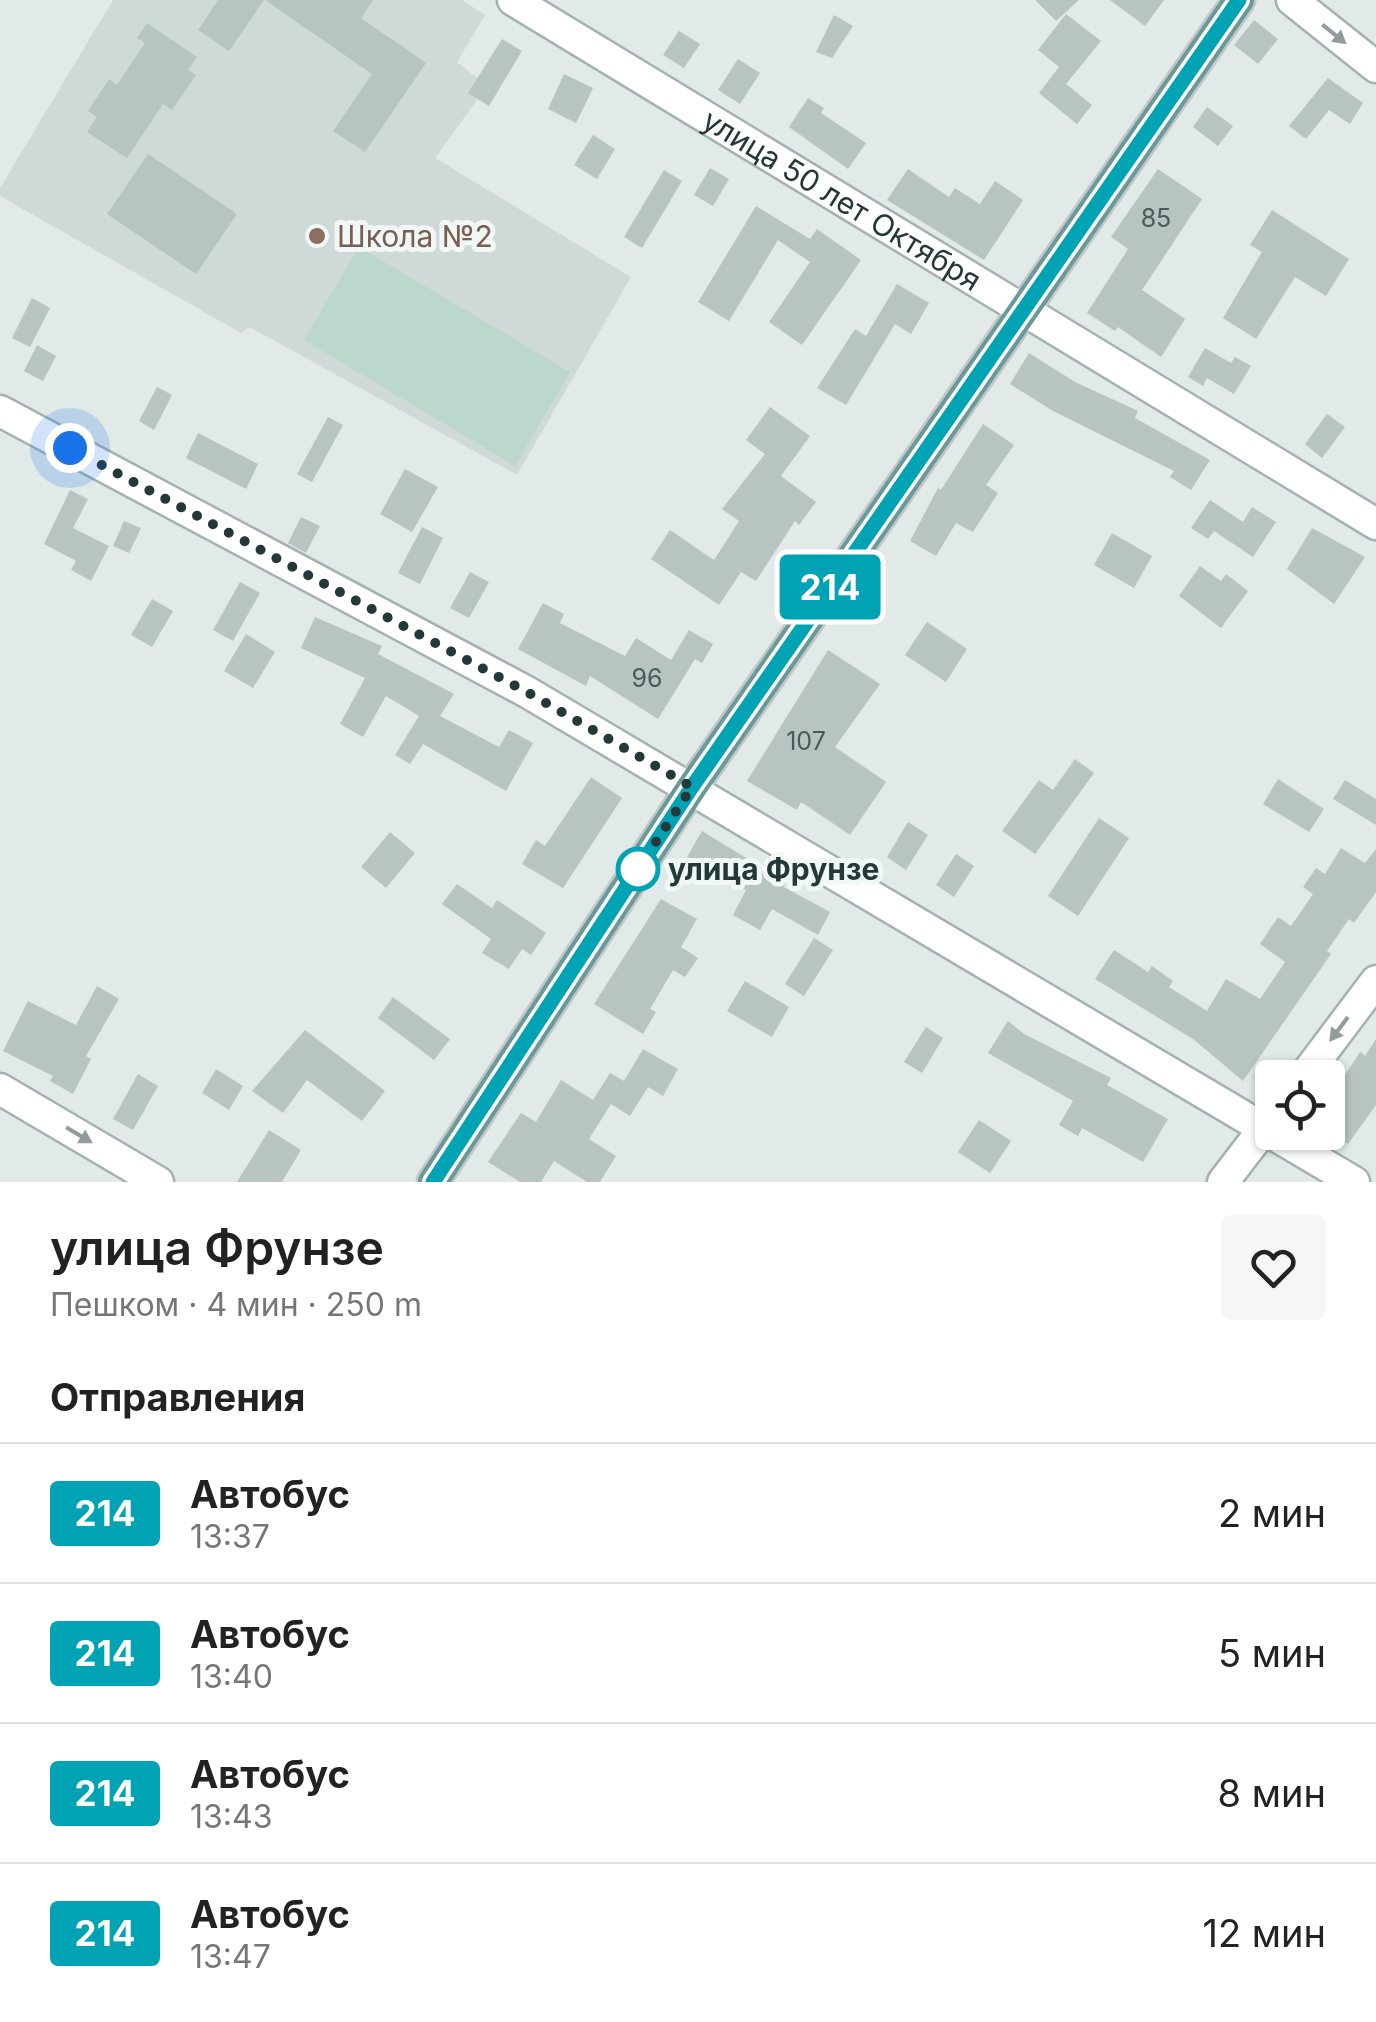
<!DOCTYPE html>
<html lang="ru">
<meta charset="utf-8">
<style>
:root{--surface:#fff;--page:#f6f6f6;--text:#222;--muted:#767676;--line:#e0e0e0}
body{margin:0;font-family:Inter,sans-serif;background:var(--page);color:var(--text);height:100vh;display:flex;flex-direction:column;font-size:38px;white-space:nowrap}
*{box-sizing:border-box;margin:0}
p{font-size:32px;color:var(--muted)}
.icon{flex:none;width:55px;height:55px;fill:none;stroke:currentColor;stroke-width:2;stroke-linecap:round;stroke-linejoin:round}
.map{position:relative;height:1182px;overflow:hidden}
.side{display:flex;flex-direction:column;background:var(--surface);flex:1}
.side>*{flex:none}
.badge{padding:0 20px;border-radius:8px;font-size:35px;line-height:65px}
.fabs{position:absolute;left:1255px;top:1060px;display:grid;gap:20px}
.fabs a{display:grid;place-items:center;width:90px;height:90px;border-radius:10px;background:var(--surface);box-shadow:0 2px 8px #0004;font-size:50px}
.you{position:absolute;width:50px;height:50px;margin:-25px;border:8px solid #fff;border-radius:50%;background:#1a73e8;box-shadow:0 0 0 15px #1a73e833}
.map>.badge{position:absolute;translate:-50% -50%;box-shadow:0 0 0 5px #fff}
h2{padding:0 50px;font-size:38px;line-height:90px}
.round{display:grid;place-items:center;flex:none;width:105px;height:105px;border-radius:10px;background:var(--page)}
.overview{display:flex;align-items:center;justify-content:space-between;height:170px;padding:0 50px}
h1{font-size:48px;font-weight:600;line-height:75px}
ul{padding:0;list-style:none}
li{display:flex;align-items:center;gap:30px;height:140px;padding:0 50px;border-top:2px solid var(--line)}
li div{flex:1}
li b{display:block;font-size:38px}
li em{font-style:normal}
li .badge{min-width:110px;font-weight:700;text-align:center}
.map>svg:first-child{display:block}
.built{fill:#cfd9d7}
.green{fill:#bcd8cc}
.building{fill:#b7c4c2}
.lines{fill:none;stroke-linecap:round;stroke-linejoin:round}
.minor-casing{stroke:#a4b1b0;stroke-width:35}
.major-casing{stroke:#c1c7c7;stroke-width:35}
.minor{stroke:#fff;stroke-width:30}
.major{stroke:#6a999a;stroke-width:30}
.oneway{fill:#919c9c}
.line-casing{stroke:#fff;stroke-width:22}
.line{stroke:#00a3b4;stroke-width:15}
.walk{stroke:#233838;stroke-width:10;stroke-dasharray:0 18}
.education-dot{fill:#8d6e63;stroke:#f1f7f5;stroke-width:4}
.stop-dot{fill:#fff;stroke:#00a3b4;stroke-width:5}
.labels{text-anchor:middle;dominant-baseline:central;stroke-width:10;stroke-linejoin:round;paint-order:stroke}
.number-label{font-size:25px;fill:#485b5a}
.street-label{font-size:30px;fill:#233838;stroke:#f1f7f5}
.education-label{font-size:30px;fill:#785e54;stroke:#f1f7f5;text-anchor:start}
.stop-label{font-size:30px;font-weight:bold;fill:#233838;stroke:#f1f7f5;text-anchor:start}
</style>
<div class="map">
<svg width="1376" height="1182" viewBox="0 0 1376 1182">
<rect width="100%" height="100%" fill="#e1eae8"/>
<!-- built -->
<polygon class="built" points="113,0 462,0 485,15 457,62 487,86 435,158 631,277 517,475 250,327 241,333 0,196 0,188"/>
<!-- green -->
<polygon class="green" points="359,247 570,372 515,466 304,340"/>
<!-- building -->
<g class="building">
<polygon points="218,0 264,0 229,51 198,30"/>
<polygon points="265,0 373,0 361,18 426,63 365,152 333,131 372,74"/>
<polygon points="1035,0 1079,0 1056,21"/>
<polygon points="1110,0 1164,0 1145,26"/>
<polygon points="1066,14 1101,41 1066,84 1092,105 1077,124 1039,93 1059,67 1038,50"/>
<polygon points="834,15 853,26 832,58 816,52"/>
<polygon points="1254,20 1278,39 1258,64 1234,45"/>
<polygon points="147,23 197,57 188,70 196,75 172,110 163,104 127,158 87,132 97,117 88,111 109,79 117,85 145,43 137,38"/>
<polygon points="679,31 700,44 684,68 663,55"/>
<polygon points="502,39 522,51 489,106 468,93"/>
<polygon points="738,59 760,73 740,104 718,90"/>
<polygon points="564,74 593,88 576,123 548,109"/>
<polygon points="1328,78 1363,103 1350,124 1329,110 1306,139 1289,126"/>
<polygon points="808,98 824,108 821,113 866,143 848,169 789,127"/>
<polygon points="1207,107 1233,126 1218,146 1193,127"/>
<polygon points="593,135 615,149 597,179 574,165"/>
<polygon points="148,154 237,214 196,274 107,214"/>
<polygon points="710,168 729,179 713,206 694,195"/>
<polygon points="908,169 949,197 955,188 980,204 995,181 1023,200 984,260 887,200"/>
<polygon points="1158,169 1202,199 1142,290 1185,319 1161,357 1118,327 1115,331 1087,313 1128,249 1111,237"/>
<polygon points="664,170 682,181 642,248 624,237"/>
<polygon points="756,206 810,239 817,229 861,260 802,345 769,322 810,262 778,240 729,321 698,302"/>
<polygon points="1272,210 1349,259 1326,296 1295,277 1256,339 1223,318 1262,252 1250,245"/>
<polygon points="897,284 929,303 911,334 895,324 846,405 817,388 855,329 866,336"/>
<polygon points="32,298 50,308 30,347 12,338"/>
<polygon points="37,345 56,356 43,381 24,371"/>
<polygon points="1205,348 1231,363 1235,357 1251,366 1234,394 1207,378 1203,386 1188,377"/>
<polygon points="1029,353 1075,382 1138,411 1135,418 1210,460 1191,490 1170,477 1174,471 1053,411 1010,384"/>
<polygon points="157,387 172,395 154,430 139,421"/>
<polygon points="770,407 810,436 781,476 816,502 799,525 795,521 756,581 741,572 719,605 651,559 670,530 714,560 739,521 722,509 765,454 746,440"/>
<polygon points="1327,414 1345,427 1322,458 1305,444"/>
<polygon points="328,417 343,425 312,482 297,474"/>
<polygon points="983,424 1014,445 986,485 998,493 973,532 956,523 936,556 910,541 938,488 941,490"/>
<polygon points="198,433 258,464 246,489 186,458"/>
<polygon points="405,469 438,487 412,532 380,514"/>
<polygon points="70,490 88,499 73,528 109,546 91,581 71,570 76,561 44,544"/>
<polygon points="1210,500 1243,522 1252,507 1276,522 1253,557 1214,531 1208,539 1191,528"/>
<polygon points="301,517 320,526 306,553 288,543"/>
<polygon points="124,521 141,528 129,553 113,546"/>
<polygon points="422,527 443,538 420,584 398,573"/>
<polygon points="1312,528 1365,557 1334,604 1287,569"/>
<polygon points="1112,533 1152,556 1134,588 1094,565"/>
<polygon points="1200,566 1221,581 1226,574 1248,591 1221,628 1179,596"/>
<polygon points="470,572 489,582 469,618 450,608"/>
<polygon points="240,582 260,593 233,641 213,630"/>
<polygon points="152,599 173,611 152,647 131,635"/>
<polygon points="543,603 564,614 560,623 625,656 636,638 671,660 689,630 713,644 702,663 695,659 658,719 590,676 586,686 518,649"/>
<polygon points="315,617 382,646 378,654 454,694 440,716 499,747 509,730 533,743 506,791 423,744 410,764 395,755 419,716 386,696 363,737 340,724 365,678 301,648"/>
<polygon points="927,622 967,649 946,682 905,655"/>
<polygon points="246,634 275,652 253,688 224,671"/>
<polygon points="828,650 880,684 835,747 886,782 850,835 801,802 797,810 747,781"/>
<polygon points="1075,759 1094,773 1035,854 1002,831 1039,780 1053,790"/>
<polygon points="591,777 622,798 563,888 522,864 536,840 545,846"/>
<polygon points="1278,779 1324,809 1309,832 1263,804"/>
<polygon points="1345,780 1376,799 1376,825 1333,799"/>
<polygon points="1099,818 1129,838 1078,916 1048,896"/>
<polygon points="908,822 928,835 906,870 887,857"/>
<polygon points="702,831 786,882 784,887 830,912 818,935 772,909 760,930 733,915 746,890 687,857"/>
<polygon points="390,832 415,853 386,888 361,867"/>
<polygon points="1341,848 1365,863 1376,849 1376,892 1354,923 1349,919 1327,951 1331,954 1243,1081 1193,1039 1095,979 1114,950 1148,972 1152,966 1173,981 1169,987 1207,1011 1226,979 1260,999 1285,962 1260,944 1278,917 1291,926 1313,894 1303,887 1316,868 1325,874"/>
<polygon points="956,854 974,866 954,897 936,885"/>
<polygon points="457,884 492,908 497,900 546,933 531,955 522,949 509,969 482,953 491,939 442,904"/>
<polygon points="661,899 697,919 681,947 698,958 685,977 673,970 650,1009 656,1012 643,1034 594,1004"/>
<polygon points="814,938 833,950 804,996 785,984"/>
<polygon points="745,981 789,1007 772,1037 727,1011"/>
<polygon points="97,986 119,999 86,1056 91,1059 73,1094 50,1081 53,1076 3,1051 28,1001 76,1025"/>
<polygon points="393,997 450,1039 434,1060 378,1018"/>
<polygon points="1008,1021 1024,1034 1111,1078 1107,1085 1168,1119 1143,1162 1082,1128 1078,1136 1059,1125 1073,1101 988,1053"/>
<polygon points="926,1027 943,1038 922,1073 904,1062"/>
<polygon points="305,1030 385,1091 362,1121 307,1080 283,1113 252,1091"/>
<polygon points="1376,1039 1376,1105 1348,1144 1328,1130 1328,1081 1337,1087 1360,1052 1365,1056"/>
<polygon points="643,1049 678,1069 663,1096 648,1087 630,1116 611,1104 589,1139 616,1156 600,1182 587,1182 554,1161 541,1182 520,1182 488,1162 521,1113 536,1122 561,1080 593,1100 610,1073 624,1081"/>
<polygon points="216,1069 243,1086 229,1110 202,1093"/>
<polygon points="138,1074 158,1086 133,1130 113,1119"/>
<polygon points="979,1120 1011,1141 990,1173 958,1152"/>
<polygon points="269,1130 301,1150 282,1182 237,1182"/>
</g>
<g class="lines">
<defs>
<g id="minor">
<path id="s1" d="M513 0 1376 524"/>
<polyline points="1292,0 1376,67"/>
<polyline points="0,411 527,692 1354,1182"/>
<polyline points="1303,1078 1376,981"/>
<polyline points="0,1089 158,1182"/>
<polyline points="1223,1182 1272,1118"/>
</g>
<polyline id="major" points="433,1182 692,787 1239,0"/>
</defs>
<!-- minor casing -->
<use href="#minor" class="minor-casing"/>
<!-- major casing -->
<use href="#major" class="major-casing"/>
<!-- minor -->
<use href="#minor" class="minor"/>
<!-- major -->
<use href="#major" class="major"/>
</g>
<!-- one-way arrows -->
<defs><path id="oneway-solid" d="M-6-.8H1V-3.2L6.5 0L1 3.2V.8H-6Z" transform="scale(2.5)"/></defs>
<g class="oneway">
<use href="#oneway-solid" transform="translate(1334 34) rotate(39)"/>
<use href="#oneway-solid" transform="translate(1339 1029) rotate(127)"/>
<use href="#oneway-solid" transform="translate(79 1135) rotate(31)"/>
</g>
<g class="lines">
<defs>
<polyline id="line" points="433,1182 692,787 1239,0"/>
</defs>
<!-- line casing -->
<use href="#line" class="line-casing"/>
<!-- line -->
<use href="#line" class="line"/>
<!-- walk -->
<polyline class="walk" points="70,448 527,692 692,787 638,869"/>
</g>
<!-- markers -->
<circle class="education-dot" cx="317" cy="236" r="10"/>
<circle class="stop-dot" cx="638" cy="869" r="20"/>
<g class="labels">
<!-- number labels -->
<g class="number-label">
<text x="1156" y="218">85</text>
<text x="647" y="678">96</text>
<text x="806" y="741">107</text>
</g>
<!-- street labels -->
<g class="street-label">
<text stroke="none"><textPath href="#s1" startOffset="385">улица 50 лет Октября</textPath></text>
</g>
<!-- education labels -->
<g class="education-label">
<text x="337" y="236">Школа №2</text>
</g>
<!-- stop labels -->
<g class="stop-label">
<text x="668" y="869">улица Фрунзе</text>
</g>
</g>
</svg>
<div class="fabs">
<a><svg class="icon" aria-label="locate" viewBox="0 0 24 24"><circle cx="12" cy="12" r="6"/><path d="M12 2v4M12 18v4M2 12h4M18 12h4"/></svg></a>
</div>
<div class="you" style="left:70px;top:448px"></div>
<b class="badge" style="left:830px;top:587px;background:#00a3b4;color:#fff">214</b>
</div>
<section class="side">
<div class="overview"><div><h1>улица Фрунзе</h1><p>Пешком · 4 мин · 250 m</p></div><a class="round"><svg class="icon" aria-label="heart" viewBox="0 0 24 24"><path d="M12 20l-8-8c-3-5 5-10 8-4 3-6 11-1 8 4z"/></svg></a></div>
<h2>Отправления</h2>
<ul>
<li><span class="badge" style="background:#00a3b4;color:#fff">214</span><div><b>Автобус</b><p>13:37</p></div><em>2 мин</em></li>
<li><span class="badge" style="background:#00a3b4;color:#fff">214</span><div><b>Автобус</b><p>13:40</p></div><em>5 мин</em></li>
<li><span class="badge" style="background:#00a3b4;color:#fff">214</span><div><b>Автобус</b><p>13:43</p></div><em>8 мин</em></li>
<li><span class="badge" style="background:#00a3b4;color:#fff">214</span><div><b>Автобус</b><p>13:47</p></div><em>12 мин</em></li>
</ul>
</section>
